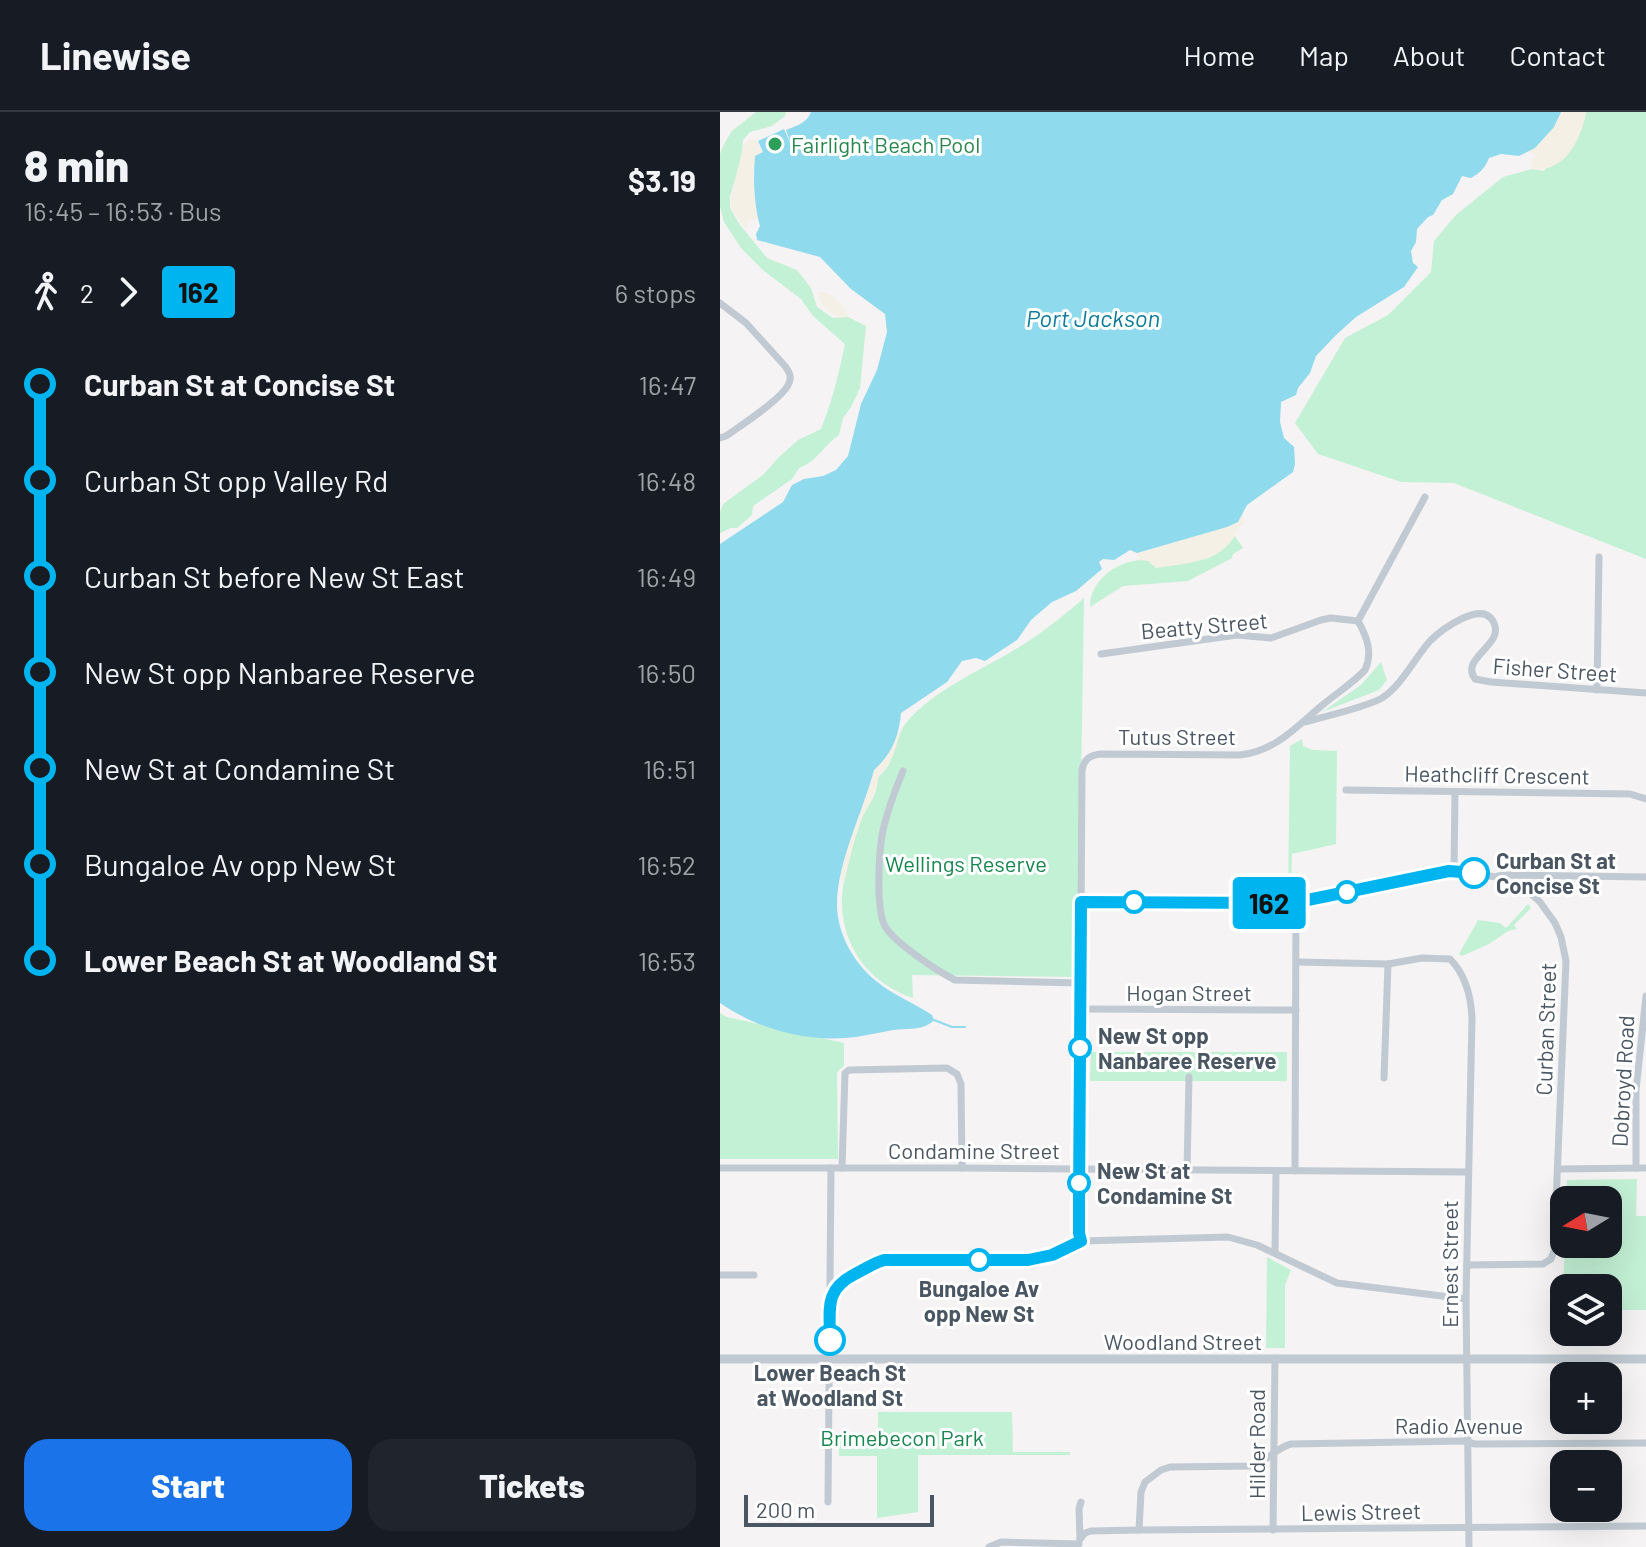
<!DOCTYPE html>
<meta charset="utf-8">
<style>
:root{--surface:#171b24;--page:#20242c;--text:#f1f3f6;--muted:#9ea1a6;--line:#363941;--accent:#1a73e8}
body{margin:0;font-family:Barlow,sans-serif;background:var(--page);color:var(--text);height:100vh;display:flex;flex-direction:column;font-size:30px;white-space:nowrap}
*{box-sizing:border-box;margin:0}
p{font-size:26px;color:var(--muted)}
.icon{flex:none;width:44px;height:44px;fill:none;stroke:currentColor;stroke-width:2;stroke-linecap:round;stroke-linejoin:round}
.map{position:relative;flex:1;overflow:hidden}
.panel{display:flex;flex-direction:column;background:var(--surface);width:720px}
.panel>*{flex:none}
.badge{padding:0 16px;border-radius:6px;font-size:28px;line-height:52px}
.needle{width:52px;rotate:260deg}
.tools{position:absolute;left:830px;top:1074px;display:grid;gap:16px}
.tools a{display:grid;place-items:center;width:72px;height:72px;border-radius:16px;background:var(--surface);box-shadow:0 8px 32px #0002;font-size:40px}
.scale{position:absolute;left:24px;bottom:20px;width:190px;box-sizing:border-box;padding-left:8px;border:4px solid #4a5661;border-top:0;font-size:22px;line-height:28px;white-space:nowrap;color:#4a5661;-webkit-text-stroke:6px #fff;paint-order:stroke}
.map>.badge{position:absolute;translate:-50% -50%;box-shadow:0 0 0 4px #fff}
.legs{display:flex;align-items:center;gap:12px;height:88px;padding:0 24px;font-size:26px}
.legs p{margin-inline-start:auto}
.overview{display:flex;align-items:center;justify-content:space-between;height:136px;padding:0 24px}
h1{font-size:44px;font-weight:800;line-height:60px}
.cta{display:flex;gap:16px;margin-top:auto;padding:16px 24px}
.cta a{flex:1;height:92px;border-radius:24px;background:var(--accent);color:#fff;font-size:32px;font-weight:800;line-height:92px;text-align:center}
.cta a+a{background:var(--page);color:var(--text)}
ul{padding:0 24px;list-style:none}
li{display:flex;align-items:center;gap:28px;height:96px;font-size:30px}
li i{display:grid;place-items:center;width:12px;height:100%;margin:0 10px;background:currentColor}
li i::after{content:'';width:20px;height:20px;margin:-10px;border:6px solid;border-radius:50%;background:var(--surface)}
li p{margin-inline-start:auto}
li:first-child i{background:linear-gradient(#0000 50%,currentColor 0)}
li:last-child i{background:linear-gradient(currentColor 50%,#0000 0)}
header{display:flex;align-items:center;gap:48px;box-sizing:border-box;height:112px;padding:0 40px;background:var(--surface);border-bottom:2px solid var(--line)}
header strong{font-size:38px}
nav{display:flex;gap:44px;margin-inline-start:auto;font-size:28px}
main{display:flex;flex:1;min-height:0}
.map>svg:first-child{display:block}
.green{fill:#c3f1d5}
.sand{fill:#f5f0e5}
.water{fill:#90daee}
.lines{fill:none;stroke-linecap:round;stroke-linejoin:round}
.stream{stroke:#90daee;stroke-width:2}
.minor{stroke:#c1cad2;stroke-width:7}
.tertiary{stroke:#c1cad2;stroke-width:9}
.line-1-casing{stroke:#fff;stroke-width:18}
.line-1{stroke:#00b5ef;stroke-width:12}
.leisure-dot{fill:#2e9e5b;stroke:#fff;stroke-width:3}
.stop-1-dot{fill:#fff;stroke:#00b5ef;stroke-width:4}
.labels{text-anchor:middle;dominant-baseline:central;stroke-width:6;stroke-linejoin:round;paint-order:stroke}
.leisure-label{font-size:22px;fill:#27864d;stroke:#fff;text-anchor:start}
.street-label{font-size:22px;fill:#4a5661;stroke:#fff}
.stop-label{font-size:22px;font-weight:bold;fill:#4a5661;stroke:#fff;text-anchor:start}
.park-label{font-size:22px;fill:#17864f;stroke:#fff}
.water-label{font-size:24px;font-style:italic;fill:#0c7c9b;stroke:#fff}
</style>
<header>
<strong>Linewise</strong>
<nav><a>Home</a><a>Map</a><a>About</a><a>Contact</a></nav>
</header>
<main>
<section class="panel">
<div class="overview"><div><h1>8 min</h1><p>16:45 – 16:53 · Bus</p></div><b>$3.19</b></div>
<div class="legs"><svg class="icon" aria-label="walk" viewBox="0 0 24 24"><circle cx="13" cy="4" r="2"/><path d="M13 8l-2 6 4 7M11 14l-3 7M7 12l3-4h3l4 4"/></svg>2<svg class="icon" aria-label="forward" viewBox="0 0 24 24"><path d="M9 5l7 7-7 7"/></svg><b class="badge" style="background:#00b5ef;color:#111">162</b><p>6 stops</p></div>
<ul>
<li><i style="color:#00b5ef"></i><b>Curban St at Concise St</b><p>16:47</p></li>
<li><i style="color:#00b5ef"></i><span>Curban St opp Valley Rd</span><p>16:48</p></li>
<li><i style="color:#00b5ef"></i><span>Curban St before New St East</span><p>16:49</p></li>
<li><i style="color:#00b5ef"></i><span>New St opp Nanbaree Reserve</span><p>16:50</p></li>
<li><i style="color:#00b5ef"></i><span>New St at Condamine St</span><p>16:51</p></li>
<li><i style="color:#00b5ef"></i><span>Bungaloe Av opp New St</span><p>16:52</p></li>
<li><i style="color:#00b5ef"></i><b>Lower Beach St at Woodland St</b><p>16:53</p></li>
</ul>
<div class="cta"><a>Start</a><a>Tickets</a></div>
</section>
<div class="map">
<svg width="926" height="1435" viewBox="0 0 926 1435">
<rect width="100%" height="100%" fill="#f5f3f3"/>
<!-- green -->
<g class="green">
<path d="M36 0H66L65 4 52 14 30 20 23 28 21 49 10 84V96L20 113 47 146 77 158 91 176 97 195 113 206 128 205 146 214 140 276 131 295 123 306 119 323C104 333 97 350 79 356L72 367 33 394 32 403 17 416H11L0 421V400L3 392 43 363 58 346 78 328 101 317C112 290 119 261 125 232L93 204 81 187 44 159 21 136 4 110 0 94V42L4 32 12 19Z"/>
<polygon points="866,0 926,0 926,447 734,371 681,370 598,342 575,311 625,226 668,203 711,160 714,129 736,103 783,65 812,57 824,59 864,10"/>
<path d="M515 424 523 436 513 442 512 446 468 469 403 474 370 495C370 469 395 450 421 448 441 447 465 451 485 447 498 444 507 433 515 424Z"/>
<path d="M364 486 358 865 192 863 193 886C151 872 123 837 122 792 121 760 144 699 156 669 160 662 167 658 170 650 176 638 177 622 186 611 211 580 257 560 291 540 317 525 341 506 364 486Z"/>
<polygon points="661,550 667,568 659,578 602,600 641,573"/>
<polygon points="582,627 583,634 593,638 617,639 616,732 572,742 571,781 568,781 570,634"/>
<polygon points="808,792 811,796 794,813 797,817 788,819 769,832 742,844 739,842 758,808 780,811 786,816"/>
<polygon points="0,901 7,905 124,931 124,954 117,960 118,1047 0,1047"/>
<polygon points="371,940 567,940 567,969 370,969"/>
<polygon points="917,1067 916,1104 926,1104 926,1198 888,1198 888,1176 844,1176 844,1198 842,1198 845,1132 888,1132 888,1088 846,1088 847,1068"/>
<polygon points="547,1145 571,1158 565,1173 565,1236 546,1236"/>
<polygon points="158,1300 292,1300 293,1340 350,1340 350,1343 198,1343 198,1400 157,1406 157,1344 119,1344 119,1329 158,1329"/>
</g>
<!-- sand -->
<g class="sand">
<path d="M841 0H866C861 28 845 61 812 57L811 52 815 43 809 39C824 31 834 15 841 0Z"/>
<polygon points="34,27 37,29 42,40 35,44 34,61 38,106 28,108 26,118 11,96 11,84 24,32 29,28"/>
<path d="M106 180C115 184 126 195 128 204 111 206 102 196 97 181Z"/>
<path d="M522 402 524 412C515 417 515 425 509 432 492 451 460 452 436 456L428 449 420 448 417 441 507 415 518 410Z"/>
<path d="M176 619 180 621C175 639 172 651 158 665 158 686 146 694 139 713 133 731 129 751 124 770L120 767 135 690Z"/>
</g>
<!-- water -->
<path class="water" d="M91 0H841L834 15 815 36 799 44 781 42 769 46C765 56 760 61 751 66L742 64 733 82 722 88 713 103 708 105 697 117 696 130 691 139 693 151 698 155 684 175 636 205 616 223 596 244 590 261 578 276 576 283 561 290 560 310 564 326 574 335 575 352 573 360 527 393 518 410 507 415 417 441 410 438 394 448 383 447 379 450 382 457 356 479 332 490 311 508 297 528 265 549 256 546 242 549 227 570 181 601C179 624 172 642 154 658 143 700 117 750 117 793 117 821 134 851 155 868 172 883 193 890 212 903L214 908C204 919 187 916 173 918 161 920 149 923 136 925 89 931 39 918 0 891V432L63 390 72 373 84 367 103 364 116 358 128 344 141 292 157 258 167 220 165 202 131 177 100 145 37 128 36 122 40 114C34 92 33 67 35 44L43 40 38 29 64 17 72 35 66 18C76 14 87 11 91 0Z"/>
<g class="lines">
<!-- stream -->
<polyline class="stream" points="214,908 232,915 245,915"/>
<!-- minor -->
<g class="minor">
<path d="M0 191 26 211 65 254C69 260 72 264 69 271 64 286 20 314 6 324L0 326"/>
<polyline points="381,542 517,523 551,526 601,508 611,506 638,509 705,385"/>
<polyline points="877,578 879,445"/>
<path d="M585 610C606 604 644 596 662 586 682 573 694 547 710 529 721 518 761 488 773 509 787 533 739 545 755 567L771 570 926 581"/>
<path d="M183 659C175 678 168 697 163 718 159 738 155 799 166 816 177 832 217 859 235 868L361 871"/>
<polyline points="626,678 910,682 926,687"/>
<polyline points="734,758 735,680"/>
<polyline points="778,764 784,763 926,765"/>
<polyline points="361,790 573,791 678,768 729,759 740,759 776,765 810,781 820,790 835,811 841,825 846,849 834,1139 831,1147 823,1152 747,1153"/>
<path d="M577 850 668 852 702 846 730 847C746 863 751 884 752 906L746 1187 749 1435"/>
<polyline points="361,897 576,898"/>
<polyline points="664,966 668,852"/>
<polyline points="0,1056 242,1056 748,1060"/>
<polyline points="122,1056 125,961 129,958 227,956 237,962 241,972 242,1056"/>
<polyline points="916,1056 916,978 926,884"/>
<polyline points="838,1057 926,1056"/>
<polyline points="467,1058 469,965"/>
<polyline points="575,1059 576,790"/>
<path d="M361 1129 359 1121 362 658C364 647 370 643 381 642L520 643C555 639 575 616 600 595 615 582 632 572 645 558 653 541 647 525 638 509"/>
<polyline points="555,1141 556,1059"/>
<polyline points="0,1163 34,1163"/>
<path d="M110 1190C111 1186 113 1180 115 1176 123 1164 151 1152 164 1148L301 1149 332 1143 361 1129 508 1125 537 1133 617 1171 746 1187"/>
<polyline points="108,1390 111,1056"/>
<path d="M419 1418 421 1380 425 1370 441 1358 450 1355 533 1354C548 1349 555 1336 571 1332L744 1329 755 1332 926 1331"/>
<polyline points="553,1418 555,1246"/>
<polyline points="360,1427 365,1421 371,1419 419,1418 926,1414"/>
<polyline points="360,1427 359,1397 361,1390"/>
<polyline points="269,1435 281,1430 359,1432"/>
</g>
<!-- tertiary -->
<polyline class="tertiary" points="0,1247 926,1247"/>
</g>
<g class="lines">
<defs>
<path id="line-1" d="M110 1228C110 1196 104 1178 135 1162 145 1157 154 1151 164 1148H308L332 1143 361 1129 359 1121V1091L361 790 573 791 729 759 754 761"/>
</defs>
<!-- line-1 casing -->
<use href="#line-1" class="line-1-casing"/>
<!-- line-1 -->
<use href="#line-1" class="line-1"/>
</g>
<!-- markers -->
<circle class="leisure-dot" cx="55" cy="32" r="8"/>
<g class="stop-1-dot">
<circle cx="754" cy="761" r="14"/>
<circle cx="627" cy="780" r="10"/>
<circle cx="414" cy="790" r="10"/>
<circle cx="360" cy="936" r="10"/>
<circle cx="359" cy="1071" r="10"/>
<circle cx="259" cy="1148" r="10"/>
<circle cx="110" cy="1228" r="14"/>
</g>
<g class="labels">
<!-- leisure labels -->
<g class="leisure-label">
<text x="71" y="32">Fairlight Beach Pool</text>
</g>
<!-- street labels -->
<g class="street-label">
<text transform="translate(484 513) rotate(-5)">Beatty Street</text>
<text transform="translate(835 557) rotate(4)">Fisher Street</text>
<text x="457" y="624">Tutus Street</text>
<text transform="translate(777 662) rotate(1)">Heathcliff Crescent</text>
<text x="469" y="880">Hogan Street</text>
<text transform="translate(825 917) rotate(-88)">Curban Street</text>
<text transform="translate(902 969) rotate(-87)">Dobroyd Road</text>
<text x="254" y="1038">Condamine Street</text>
<text transform="translate(729 1152) rotate(-90)">Ernest Street</text>
<text x="463" y="1229">Woodland Street</text>
<text x="739" y="1313">Radio Avenue</text>
<text transform="translate(536 1332) rotate(-90)">Hilder Road</text>
<text transform="translate(641 1399) rotate(-1)">Lewis Street</text>
</g>
<!-- stop labels -->
<g class="stop-label">
<text x="776" y="748">Curban St at<tspan x="776" dy="25">Concise St</tspan></text>
<text x="378" y="923">New St opp<tspan x="378" dy="25">Nanbaree Reserve</tspan></text>
<text x="377" y="1058">New St at<tspan x="377" dy="25">Condamine St</tspan></text>
<text x="259" y="1176" text-anchor="middle">Bungaloe Av<tspan x="259" dy="25">opp New St</tspan></text>
<text x="110" y="1260" text-anchor="middle">Lower Beach St<tspan x="110" dy="25">at Woodland St</tspan></text>
</g>
<!-- park labels -->
<g class="park-label">
<text x="246" y="751">Wellings Reserve</text>
<text x="182" y="1325">Brimebecon Park</text>
</g>
<!-- water labels -->
<g class="water-label">
<text x="373" y="205">Port Jackson</text>
</g>
</g>
</svg>
<div class="tools">
<a><svg class="needle" viewBox="-14 -14 28 28"><path d="M0-13l5 13h-10z" fill="#e53935"/><path d="M0 13l5-13h-10z" fill="#9ea1a6"/></svg></a>
<a><svg class="icon" aria-label="layers" viewBox="0 0 24 24"><path d="M12 4l9 5-9 5-9-5zM3 14l9 5 9-5"/></svg></a>
<a>+</a>
<a>−</a>
</div>
<div class="scale">200 m</div>
<b class="badge" style="left:549px;top:791px;background:#00b5ef;color:#111">162</b>
</div>
</main>
